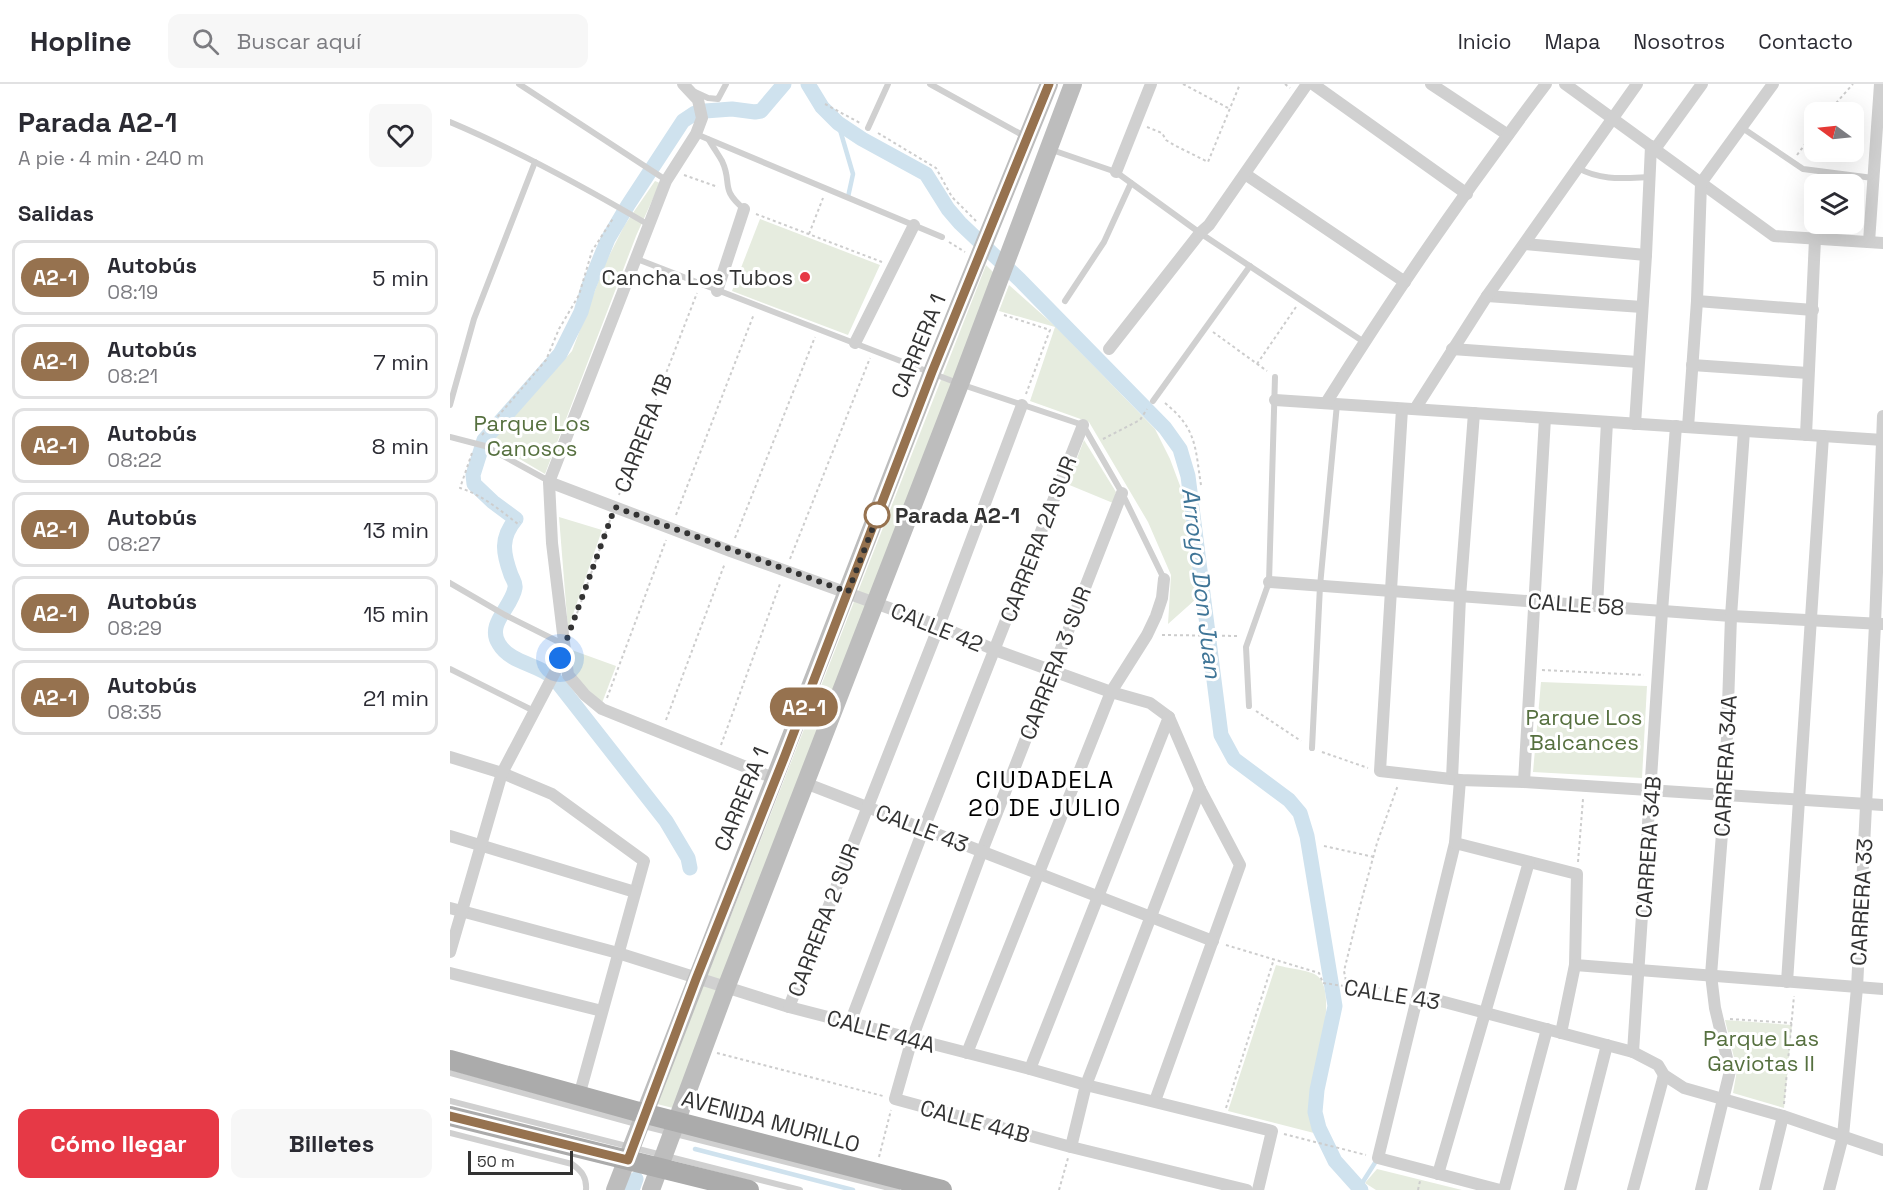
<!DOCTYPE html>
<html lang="es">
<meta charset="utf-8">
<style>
:root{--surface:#fff;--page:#f7f7f7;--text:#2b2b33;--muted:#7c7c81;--line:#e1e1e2;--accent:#e63946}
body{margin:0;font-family:"Space Grotesk",sans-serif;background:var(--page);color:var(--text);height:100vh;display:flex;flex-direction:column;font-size:22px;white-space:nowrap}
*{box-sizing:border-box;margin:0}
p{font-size:20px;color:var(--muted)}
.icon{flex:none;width:33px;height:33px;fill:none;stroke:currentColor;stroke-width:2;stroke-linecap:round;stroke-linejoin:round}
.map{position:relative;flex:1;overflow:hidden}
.sheet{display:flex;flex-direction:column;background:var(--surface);width:450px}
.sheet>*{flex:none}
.badge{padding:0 12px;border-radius:20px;font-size:21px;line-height:39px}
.needle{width:39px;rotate:285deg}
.buttons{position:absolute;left:1354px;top:18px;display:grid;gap:12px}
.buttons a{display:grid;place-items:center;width:60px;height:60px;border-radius:12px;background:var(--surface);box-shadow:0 6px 24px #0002;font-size:30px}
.scale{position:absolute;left:18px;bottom:15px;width:105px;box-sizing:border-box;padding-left:6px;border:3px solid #333;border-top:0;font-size:16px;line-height:21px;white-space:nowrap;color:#333;-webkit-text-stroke:4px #fff;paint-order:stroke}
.you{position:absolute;width:30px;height:30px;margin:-15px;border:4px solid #fff;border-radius:50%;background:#1a73e8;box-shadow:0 0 0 9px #1a73e833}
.map>.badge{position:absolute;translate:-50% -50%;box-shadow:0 0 0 3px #fff}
h2{padding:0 18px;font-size:22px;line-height:54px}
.round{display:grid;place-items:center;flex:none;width:63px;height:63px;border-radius:12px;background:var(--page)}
.headline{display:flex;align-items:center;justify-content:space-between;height:102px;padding:0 18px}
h1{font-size:28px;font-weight:700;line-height:45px}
.button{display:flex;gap:12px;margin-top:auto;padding:12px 18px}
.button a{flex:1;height:69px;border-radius:12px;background:var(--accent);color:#fff;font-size:24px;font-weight:700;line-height:69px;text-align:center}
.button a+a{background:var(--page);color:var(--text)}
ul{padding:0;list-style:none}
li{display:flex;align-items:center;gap:18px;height:75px;margin:0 12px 9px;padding:0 6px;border:3px solid var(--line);border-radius:12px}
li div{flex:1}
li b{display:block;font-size:22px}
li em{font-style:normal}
li .badge{min-width:66px;font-weight:700;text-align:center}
header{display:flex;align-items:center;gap:36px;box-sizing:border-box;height:84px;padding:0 30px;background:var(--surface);border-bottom:2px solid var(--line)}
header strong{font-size:28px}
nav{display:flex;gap:33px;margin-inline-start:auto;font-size:21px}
.search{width:420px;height:54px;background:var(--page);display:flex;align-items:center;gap:15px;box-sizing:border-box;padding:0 21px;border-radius:12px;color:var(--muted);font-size:22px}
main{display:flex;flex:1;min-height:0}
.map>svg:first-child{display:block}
.green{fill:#e6ecdf}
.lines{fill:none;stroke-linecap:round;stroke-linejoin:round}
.stream{stroke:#cfe2ee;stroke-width:4.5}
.canal{stroke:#cfe2ee;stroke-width:15}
.path{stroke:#cdcdcd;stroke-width:2;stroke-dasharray:3 3;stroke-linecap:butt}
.lane{stroke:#d0d0d0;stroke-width:6}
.street{stroke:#d0d0d0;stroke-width:12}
.secondary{stroke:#bdbdbd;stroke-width:18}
.primary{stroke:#ababab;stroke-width:20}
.line-casing{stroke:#fff;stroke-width:14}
.line{stroke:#96724f;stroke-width:9}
.walk{stroke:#333;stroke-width:6;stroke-dasharray:0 10.8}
.poi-dot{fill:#e63946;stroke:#fff;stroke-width:2}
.stop-dot{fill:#fff;stroke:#96724f;stroke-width:3}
.labels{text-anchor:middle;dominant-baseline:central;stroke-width:6;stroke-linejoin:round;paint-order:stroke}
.poi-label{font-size:22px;fill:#333;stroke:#fff;text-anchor:end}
.street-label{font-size:22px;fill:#333;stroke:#fff}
.park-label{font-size:22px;fill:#56703f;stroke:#fff}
.stop-label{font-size:22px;font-weight:bold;fill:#333;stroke:#fff;text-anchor:start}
.water-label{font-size:24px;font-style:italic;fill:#3f7597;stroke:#fff}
.neighbourhood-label{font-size:24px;letter-spacing:1.5px;fill:#000;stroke:#fff}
</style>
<header>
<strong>Hopline</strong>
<div class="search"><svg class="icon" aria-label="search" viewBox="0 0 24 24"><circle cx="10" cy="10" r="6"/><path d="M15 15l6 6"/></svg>Buscar aquí</div>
<nav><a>Inicio</a><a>Mapa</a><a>Nosotros</a><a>Contacto</a></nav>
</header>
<main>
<section class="sheet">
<div class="headline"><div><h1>Parada A2-1</h1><p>A pie · 4 min · 240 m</p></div><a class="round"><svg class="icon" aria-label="heart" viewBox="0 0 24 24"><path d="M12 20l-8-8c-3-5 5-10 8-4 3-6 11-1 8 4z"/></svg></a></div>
<h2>Salidas</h2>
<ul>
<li><span class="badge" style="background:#96724f;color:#fff">A2-1</span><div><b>Autobús</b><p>08:19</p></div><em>5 min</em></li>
<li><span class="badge" style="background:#96724f;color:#fff">A2-1</span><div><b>Autobús</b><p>08:21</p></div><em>7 min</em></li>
<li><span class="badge" style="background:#96724f;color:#fff">A2-1</span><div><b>Autobús</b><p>08:22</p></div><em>8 min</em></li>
<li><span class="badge" style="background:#96724f;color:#fff">A2-1</span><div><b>Autobús</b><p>08:27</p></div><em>13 min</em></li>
<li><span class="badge" style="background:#96724f;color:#fff">A2-1</span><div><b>Autobús</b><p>08:29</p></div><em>15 min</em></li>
<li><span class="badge" style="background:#96724f;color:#fff">A2-1</span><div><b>Autobús</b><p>08:35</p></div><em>21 min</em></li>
</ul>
<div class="button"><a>Cómo llegar</a><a>Billetes</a></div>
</section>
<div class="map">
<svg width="1433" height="1106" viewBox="0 0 1433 1106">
<rect width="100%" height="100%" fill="#fff"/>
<!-- green -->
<g class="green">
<polygon points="205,97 210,99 186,152 95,390 41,358 122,267 155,180 174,142"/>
<polygon points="310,135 430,181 398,251 282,207"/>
<polygon points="536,181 545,190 223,1024 207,1020"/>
<polygon points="559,201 605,242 705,345 720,375 732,407 746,515 718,540 721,491 698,438 639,338 580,317 605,243 549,227"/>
<polygon points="634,356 666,408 663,419 617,400"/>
<polygon points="109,433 152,446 118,545"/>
<polygon points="119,565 166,582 152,619 122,590"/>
<polygon points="1091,598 1197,602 1192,694 1083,688"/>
<path d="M826 881C836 884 858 886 866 891 889 904 866 985 863 1007 861 1021 862 1035 864 1049L778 1027Z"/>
<polygon points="1275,936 1342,941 1334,1024 1283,1009 1287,986"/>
<polygon points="927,1085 1012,1106 926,1106 915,1099"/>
</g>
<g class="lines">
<!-- stream -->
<g class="stream">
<polyline points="388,39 403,90 398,113"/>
<polyline points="245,1065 403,1106"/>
<polyline points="909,1104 928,1074"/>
</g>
<!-- canal -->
<g class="canal">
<polyline points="358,0 372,23 388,39 412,55 476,90 498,125 510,139 570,196 715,344 730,365 738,392 771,651 784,675 839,716 850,729 857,752 885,922 867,1006 865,1028 869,1044 885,1077 911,1106"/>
<path d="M240 784 238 774 216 737 104 594C88 580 60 579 49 560 36 540 62 523 65 504 66 499 63 496 61 491 53 469 50 454 66 435L43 418 24 400 23 391 34 356 110 270 131 228 138 204 158 155 178 121 233 37 245 29 255 27 282 25 305 28 311 27 334 0"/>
<polyline points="182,1106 186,1095"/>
</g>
<!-- path -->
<g class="path">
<polyline points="733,0 780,25"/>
<polyline points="835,0 840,4"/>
<polyline points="375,20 410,39"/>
<polyline points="1378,28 1403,0"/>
<polyline points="697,43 712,49 716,56 724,61 758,78 790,0"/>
<polyline points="428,49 486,84 502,113 526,137"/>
<polyline points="1347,71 1365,47"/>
<polyline points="234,91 268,103"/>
<polyline points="306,130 432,178"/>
<polyline points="359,150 373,114"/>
<polyline points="499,158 515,168"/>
<polyline points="554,231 600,246 576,310"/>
<polyline points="763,248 817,287"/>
<polyline points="807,280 846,223"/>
<path d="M715 319C747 345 745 363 751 401"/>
<polyline points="32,351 96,276 109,245 129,211 142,167 164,133"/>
<polyline points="653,355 690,336 697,325"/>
<path d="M22 369 10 404C32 411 50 426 68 440L70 438"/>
<polyline points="169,411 247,209"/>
<polyline points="226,431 304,230"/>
<polyline points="285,454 365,253"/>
<polyline points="340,475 420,274"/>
<polyline points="125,535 160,436"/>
<polyline points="712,551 790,552"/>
<polyline points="1092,586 1194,591"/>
<polyline points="157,614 216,456"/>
<polyline points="806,627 851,657"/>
<polyline points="216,636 275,479"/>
<polyline points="271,661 330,500"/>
<polyline points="872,668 918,684"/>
<polyline points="874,762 924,773"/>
<polyline points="1128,778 1133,715"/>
<polyline points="776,861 869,889 873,899 894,902 911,901 956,909"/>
<polyline points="897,902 894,887 910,822 927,759 948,701"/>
<polyline points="1280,935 1342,939"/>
<polyline points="267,969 433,1012"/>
<polyline points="1334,1020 1344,912"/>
<polyline points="776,1024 824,875"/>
<polyline points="834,1050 916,1071"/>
<polyline points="429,1073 441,1026"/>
<polyline points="609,1106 618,1074"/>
<polyline points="968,1106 970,1097"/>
</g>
<!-- lane -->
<g class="lane">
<polyline points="69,0 216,96"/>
<polyline points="480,0 576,53"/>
<polyline points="245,8 258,14 268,15 276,0"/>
<path d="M0 38C69 67 134 103 199 141"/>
<polyline points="1291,43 1353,85 1423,94"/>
<polyline points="418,44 438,0"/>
<polyline points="246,50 492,153"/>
<path d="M259 56C263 63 268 70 272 77 283 100 269 104 294 125"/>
<polyline points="602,66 666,88 750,149 914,258"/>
<path d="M1128 84C1151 97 1174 94 1199 93"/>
<polyline points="187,175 510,300 633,341 672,409 714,495"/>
<polyline points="615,217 654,158 681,99"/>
<polyline points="703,317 800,182"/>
<polyline points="0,321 24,235 85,78"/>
<polyline points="0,353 35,362 99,397"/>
<polyline points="0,499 55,531 113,560"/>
<polyline points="0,585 84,627"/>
<polyline points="799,622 796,563 819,498 825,293"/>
<polyline points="862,664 870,502 887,320"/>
<polyline points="0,989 190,1041 447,1106"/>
<polyline points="0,1017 350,1106"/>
<path d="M0 1049 122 1080C132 1087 137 1094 136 1106"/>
</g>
<!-- street -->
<g class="street">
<polyline points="233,0 248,16 252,34 246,50 216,97 99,398 102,459 118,591 135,611 152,625 326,695"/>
<polyline points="863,0 1017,110"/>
<polyline points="981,0 1058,51"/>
<polyline points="1115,0 1324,152 1433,159"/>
<polyline points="1205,65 1252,0"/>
<polyline points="666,88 701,0"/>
<polyline points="795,90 955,198"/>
<polyline points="1419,158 1430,0"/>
<polyline points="1075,160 1196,171"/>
<polyline points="267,207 294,125"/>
<polyline points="1037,212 1192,223"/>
<polyline points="1247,217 1363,226"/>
<polyline points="405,259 464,141"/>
<polyline points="659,265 750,149 759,141 857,0"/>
<polyline points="1002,265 1188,278"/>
<polyline points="1242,281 1358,289"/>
<polyline points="825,316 1433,356"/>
<path d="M876 319C944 210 1018 103 1096 0"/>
<polyline points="952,325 930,687 1010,696 1074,698 1433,721"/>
<polyline points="965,325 1037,212 1187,0"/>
<polyline points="1185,340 1196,171 1201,62"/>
<polyline points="1238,343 1247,217 1251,99 1323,0"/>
<polyline points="1356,351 1365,155"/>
<polyline points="99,398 280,467 489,542 545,566 661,608 700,619 719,633 750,705 790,781 705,1017"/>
<polyline points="672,409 532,767 462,955 445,1015 621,1063 797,1106"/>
<polyline points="819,498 1281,532 1432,540"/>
<polyline points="1147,522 1157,338"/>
<polyline points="0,673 52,689 102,710 194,777 129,1012"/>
<polyline points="1002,695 1010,513 1024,329"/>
<polyline points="1010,696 1005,759 928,1074 1050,1106"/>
<polyline points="1074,698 1095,334"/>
<polyline points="355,699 763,857"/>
<polyline points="0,752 185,808"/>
<polyline points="1005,759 1127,790 1125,881 1111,949"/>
<polyline points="0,824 168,869 339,923 580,985 636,1001 822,1047 808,1106"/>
<polyline points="0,868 52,689 105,588 114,564"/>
<polyline points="1125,881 1433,905"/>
<polyline points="0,889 152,927"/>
<polyline points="1337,898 1373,352"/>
<polyline points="968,911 1183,968 1208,981 1214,991 1234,1004 1333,1032 1433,1066"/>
<polyline points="339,923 489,542 572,321"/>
<polyline points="400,939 474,744 633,341"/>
<polyline points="1183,968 1212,527 1226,342"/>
<polyline points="517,969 661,608 697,551 706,532 712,514 714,495"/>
<polyline points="580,985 719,633"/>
<polyline points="621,1063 636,1001 750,705"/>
<polyline points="988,1090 1079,778"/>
<polyline points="1054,1106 1097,945"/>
<polyline points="1120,1106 1157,961"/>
<polyline points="1183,1106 1214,991"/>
<polyline points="1251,1106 1280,987 1265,924 1261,891 1275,711 1281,532 1294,347"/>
<polyline points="1315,1106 1333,1032"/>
<polyline points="1379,1106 1393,1052 1407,904 1425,540 1433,332"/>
</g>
<!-- secondary -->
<g class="secondary">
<polyline points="165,1106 482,288 599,0"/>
<polyline points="201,1106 276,904 510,300 623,0"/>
</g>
<!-- primary -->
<g class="primary">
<polyline points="0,976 185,1027 492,1106"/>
<polyline points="0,1032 299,1106"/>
</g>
</g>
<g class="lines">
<defs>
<polyline id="line" points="0,1032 178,1076 246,895 334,674 482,288 599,0"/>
</defs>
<!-- line casing -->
<use href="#line" class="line-casing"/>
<!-- line -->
<use href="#line" class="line"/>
<!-- walk -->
<polyline class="walk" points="110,574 165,423 398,508 432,420 427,431"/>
</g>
<!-- markers -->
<circle class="poi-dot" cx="355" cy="193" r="6"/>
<circle class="stop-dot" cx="427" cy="431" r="12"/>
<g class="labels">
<!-- poi labels -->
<g class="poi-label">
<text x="343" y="193">Cancha Los Tubos</text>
</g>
<!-- street labels -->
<g class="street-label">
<text transform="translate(468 262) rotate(-68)">CARRERA 1</text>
<text transform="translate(193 349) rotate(-69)">CARRERA 1B</text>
<text transform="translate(588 455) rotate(-69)">CARRERA 2A SUR</text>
<text transform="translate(1126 520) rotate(4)">CALLE 58</text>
<text transform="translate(487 543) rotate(22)">CALLE 42</text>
<text transform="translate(605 579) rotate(-69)">CARRERA 3 SUR</text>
<text transform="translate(1275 682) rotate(-87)">CARRERA 34A</text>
<text transform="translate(291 715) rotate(-68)">CARRERA 1</text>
<text transform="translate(472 744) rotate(21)">CALLE 43</text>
<text transform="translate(1198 763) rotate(-86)">CARRERA 34B</text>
<text transform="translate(1411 818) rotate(-87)">CARRERA 33</text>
<text transform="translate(373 836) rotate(-69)">CARRERA 2 SUR</text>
<text transform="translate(942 910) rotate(9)">CALLE 43</text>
<text transform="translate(431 947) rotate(15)">CALLE 44A</text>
<text transform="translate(321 1037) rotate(15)">AVENIDA MURILLO</text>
<text transform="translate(525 1037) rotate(15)">CALLE 44B</text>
</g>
<!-- park labels -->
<g class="park-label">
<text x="82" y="339">Parque Los<tspan x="82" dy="25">Canosos</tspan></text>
<text x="1134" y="633">Parque Los<tspan x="1134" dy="25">Balcances</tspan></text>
<text x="1311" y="954">Parque Las<tspan x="1311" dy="25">Gaviotas II</tspan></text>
</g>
<!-- stop labels -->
<g class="stop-label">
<text x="445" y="431">Parada A2-1</text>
</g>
<!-- water labels -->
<g class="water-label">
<text transform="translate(752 499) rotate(83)">Arroyo Don Juan</text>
</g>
<!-- neighbourhood labels -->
<g class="neighbourhood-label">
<text x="595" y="695">CIUDADELA<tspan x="595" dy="28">20 DE JULIO</tspan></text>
</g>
</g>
</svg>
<div class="buttons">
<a><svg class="needle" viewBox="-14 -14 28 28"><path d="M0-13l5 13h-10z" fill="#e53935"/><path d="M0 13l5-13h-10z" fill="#7c7c81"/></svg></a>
<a><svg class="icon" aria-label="layers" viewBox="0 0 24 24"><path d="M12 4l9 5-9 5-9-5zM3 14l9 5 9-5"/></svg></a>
</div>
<div class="scale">50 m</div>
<div class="you" style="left:110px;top:574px"></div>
<b class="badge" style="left:354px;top:623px;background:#96724f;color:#fff">A2-1</b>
</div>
</main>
